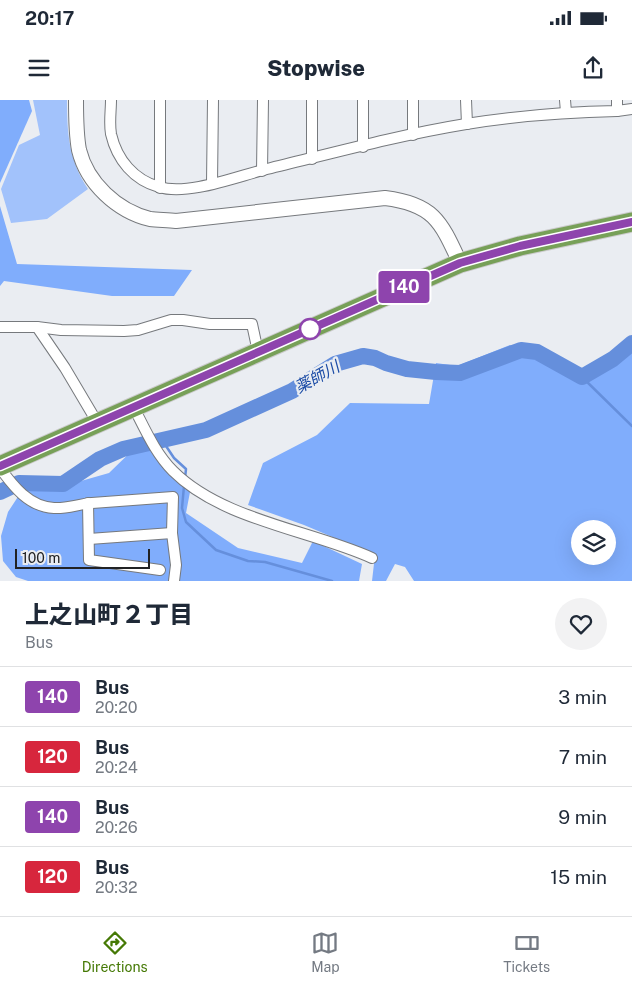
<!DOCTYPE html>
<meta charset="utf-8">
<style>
:root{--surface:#fff;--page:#f2f2f3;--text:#1f2937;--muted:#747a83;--line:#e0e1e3;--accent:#457905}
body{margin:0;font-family:"Public Sans","Noto Sans JP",sans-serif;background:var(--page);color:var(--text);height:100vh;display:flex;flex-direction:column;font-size:19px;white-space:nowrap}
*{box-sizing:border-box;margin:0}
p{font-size:16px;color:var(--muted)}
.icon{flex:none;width:28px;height:28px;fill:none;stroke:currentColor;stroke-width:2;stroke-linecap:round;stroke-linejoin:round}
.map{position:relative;height:481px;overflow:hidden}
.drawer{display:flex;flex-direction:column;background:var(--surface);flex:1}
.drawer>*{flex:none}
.badge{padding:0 10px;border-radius:4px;font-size:18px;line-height:32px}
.fabs{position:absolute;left:571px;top:420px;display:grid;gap:10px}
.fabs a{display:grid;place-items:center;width:45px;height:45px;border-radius:50%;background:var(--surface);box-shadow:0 5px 20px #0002;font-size:25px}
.scale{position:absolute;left:15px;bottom:12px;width:135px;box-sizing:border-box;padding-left:5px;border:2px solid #212224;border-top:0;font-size:14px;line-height:18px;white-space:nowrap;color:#212224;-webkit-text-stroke:4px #eaedf2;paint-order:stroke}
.map>.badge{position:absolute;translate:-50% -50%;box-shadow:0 0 0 2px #fff}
.round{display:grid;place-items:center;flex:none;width:52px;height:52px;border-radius:26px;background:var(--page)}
.summary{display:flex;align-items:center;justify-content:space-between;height:85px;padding:0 25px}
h1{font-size:24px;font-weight:800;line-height:38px}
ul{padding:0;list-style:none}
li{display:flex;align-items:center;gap:15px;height:60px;padding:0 25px;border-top:1px solid var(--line)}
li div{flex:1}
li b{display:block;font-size:19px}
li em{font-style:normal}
li .badge{min-width:55px;font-weight:700;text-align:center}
.status{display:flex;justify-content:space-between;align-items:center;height:35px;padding:0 25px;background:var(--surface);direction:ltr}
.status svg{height:14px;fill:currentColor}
header{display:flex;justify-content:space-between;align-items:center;height:65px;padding:0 25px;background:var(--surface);font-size:22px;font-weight:800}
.tabs{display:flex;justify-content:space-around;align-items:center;height:70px;border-top:1px solid var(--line);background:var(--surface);font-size:14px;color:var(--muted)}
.tabs a{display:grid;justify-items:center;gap:2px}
.tabs .selected{color:var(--accent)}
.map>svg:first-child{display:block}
.green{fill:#a2c2fb}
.forest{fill:#80adfc;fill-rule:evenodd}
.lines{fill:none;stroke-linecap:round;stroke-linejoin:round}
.stream{stroke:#658fdc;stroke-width:2.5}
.river{stroke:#658fdc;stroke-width:16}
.street-casing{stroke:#76797d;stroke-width:12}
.secondary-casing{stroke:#76797d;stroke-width:16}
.highway-casing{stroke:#cacaca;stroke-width:21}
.street{stroke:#fff;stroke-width:10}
.secondary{stroke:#fff;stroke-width:14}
.highway{stroke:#77a058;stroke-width:19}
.line-casing{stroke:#fff;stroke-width:11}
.line{stroke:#8e44ad;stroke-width:8}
.stop-dot{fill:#fff;stroke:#8e44ad;stroke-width:2.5}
.labels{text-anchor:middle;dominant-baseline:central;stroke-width:4.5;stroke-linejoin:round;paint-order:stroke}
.water-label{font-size:16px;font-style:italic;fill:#1c4ca6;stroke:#eaedf2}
</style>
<div class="status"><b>20:17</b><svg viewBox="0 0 49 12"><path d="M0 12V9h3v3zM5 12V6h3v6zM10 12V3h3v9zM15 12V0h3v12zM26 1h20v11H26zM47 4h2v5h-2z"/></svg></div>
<header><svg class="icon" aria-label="menu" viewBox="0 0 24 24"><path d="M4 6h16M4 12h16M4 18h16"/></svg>Stopwise<svg class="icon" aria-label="share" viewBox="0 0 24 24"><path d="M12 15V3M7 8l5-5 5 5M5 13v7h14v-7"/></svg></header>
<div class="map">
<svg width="632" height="481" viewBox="0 0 632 481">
<rect width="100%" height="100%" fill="#eaedf2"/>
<!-- green -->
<path class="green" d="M33 0H67C67 34 69 60 88 89L47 119 11 123 1 89 19 45 40 35Z"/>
<!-- forest -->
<g class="forest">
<polygon points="0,0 29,0 32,11 0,83"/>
<polygon points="0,106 17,164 192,170 174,196 112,196 4,181 0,186"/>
<path d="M510 245 539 258 581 281 614 265 632 249V481H414L405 467 395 464 386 481H372L375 455 304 425 248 405 263 363 317 335 350 303 429 304 436 263 457 266ZM580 429H608V456H580Z"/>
<polygon points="144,339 164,367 190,392 186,413 238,448 302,463 313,441 362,464 359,481 28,481 16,477 3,461 1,436 8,412 25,386 60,387 109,373"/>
</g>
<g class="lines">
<!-- stream -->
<g class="stream">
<polyline points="582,277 632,326"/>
<polyline points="162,340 174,358 186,369 185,378"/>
<polyline points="184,386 182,408 186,422 216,450 248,461 265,462 332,481"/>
</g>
<!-- river -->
<polyline class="river" points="0,392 19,383 63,384 100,359 123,349 206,330 292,291 335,264 363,256 375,258 386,263 407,269 436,272 460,273 521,250 537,252 582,277 613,259 632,243"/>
<defs>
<g id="street">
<path d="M111 0C111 11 109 23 111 34 117 60 134 80 159 87 188 96 238 76 267 69 333 53 399 35 466 24 516 16 567 12 617 11V0"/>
<polyline points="160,0 160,88"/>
<polyline points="413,0 413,35"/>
<polyline points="466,0 467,24"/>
<polyline points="565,0 566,12"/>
<polyline points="617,11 632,9"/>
<polyline points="363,47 363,0"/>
<polyline points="312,59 312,0"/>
<polyline points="262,71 263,0"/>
<polyline points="212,83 213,0"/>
<polyline points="0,227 37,227 65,268 97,322"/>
<polyline points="37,227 61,230 124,231 138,230 171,220 183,220 210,224 252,224 258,252"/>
<path d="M133 306C145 329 155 353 173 371 222 420 310 430 372 458"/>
<path d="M0 368C13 386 29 407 54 408 66 409 79 404 92 403 119 401 146 399 173 397L172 433 176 465 174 481"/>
<polyline points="88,403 89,460 160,470"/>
<polyline points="89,439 172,433"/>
</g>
<path id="secondary" d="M76 0C76 16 76 34 79 50 87 83 117 111 150 119 158 120 168 120 176 121L385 98C434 104 441 122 460 163"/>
<polyline id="highway" points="0,366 460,163 520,146 632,122"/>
</defs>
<!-- street casing -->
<use href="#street" class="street-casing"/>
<!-- secondary casing -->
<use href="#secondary" class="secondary-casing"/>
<!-- highway casing -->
<use href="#highway" class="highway-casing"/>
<!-- street -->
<use href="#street" class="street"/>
<!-- secondary -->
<use href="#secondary" class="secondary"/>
<!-- highway -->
<use href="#highway" class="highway"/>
</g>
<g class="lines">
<defs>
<polyline id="line" points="0,366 460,163 520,146 632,122"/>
</defs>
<!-- line casing -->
<use href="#line" class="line-casing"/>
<!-- line -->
<use href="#line" class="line"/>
</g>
<!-- markers -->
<circle class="stop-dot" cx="310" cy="229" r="10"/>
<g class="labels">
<!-- water labels -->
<g class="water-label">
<text transform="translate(317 277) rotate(-29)">薬師川</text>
</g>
</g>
</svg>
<div class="fabs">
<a><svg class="icon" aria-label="layers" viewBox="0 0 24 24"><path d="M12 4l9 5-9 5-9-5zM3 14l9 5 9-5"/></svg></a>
</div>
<div class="scale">100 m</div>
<b class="badge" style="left:404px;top:187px;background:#8e44ad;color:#fff">140</b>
</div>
<section class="drawer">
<div class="summary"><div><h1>上之山町２丁目</h1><p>Bus</p></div><a class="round"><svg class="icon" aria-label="heart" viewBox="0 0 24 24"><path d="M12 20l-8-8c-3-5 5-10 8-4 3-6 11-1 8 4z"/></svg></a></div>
<ul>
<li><span class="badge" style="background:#8e44ad;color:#fff">140</span><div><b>Bus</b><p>20:20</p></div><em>3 min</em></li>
<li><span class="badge" style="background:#d7263d;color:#fff">120</span><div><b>Bus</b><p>20:24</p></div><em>7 min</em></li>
<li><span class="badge" style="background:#8e44ad;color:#fff">140</span><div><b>Bus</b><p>20:26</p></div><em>9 min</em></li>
<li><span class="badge" style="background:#d7263d;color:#fff">120</span><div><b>Bus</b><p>20:32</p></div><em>15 min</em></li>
</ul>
</section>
<nav class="tabs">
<a class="selected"><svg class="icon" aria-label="directions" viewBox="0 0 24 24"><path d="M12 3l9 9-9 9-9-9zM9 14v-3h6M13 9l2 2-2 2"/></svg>Directions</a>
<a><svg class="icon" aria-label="map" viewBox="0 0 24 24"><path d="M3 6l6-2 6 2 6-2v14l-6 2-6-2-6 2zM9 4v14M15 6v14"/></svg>Map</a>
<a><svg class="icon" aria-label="tickets" viewBox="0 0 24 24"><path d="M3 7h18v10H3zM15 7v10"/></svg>Tickets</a>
</nav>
